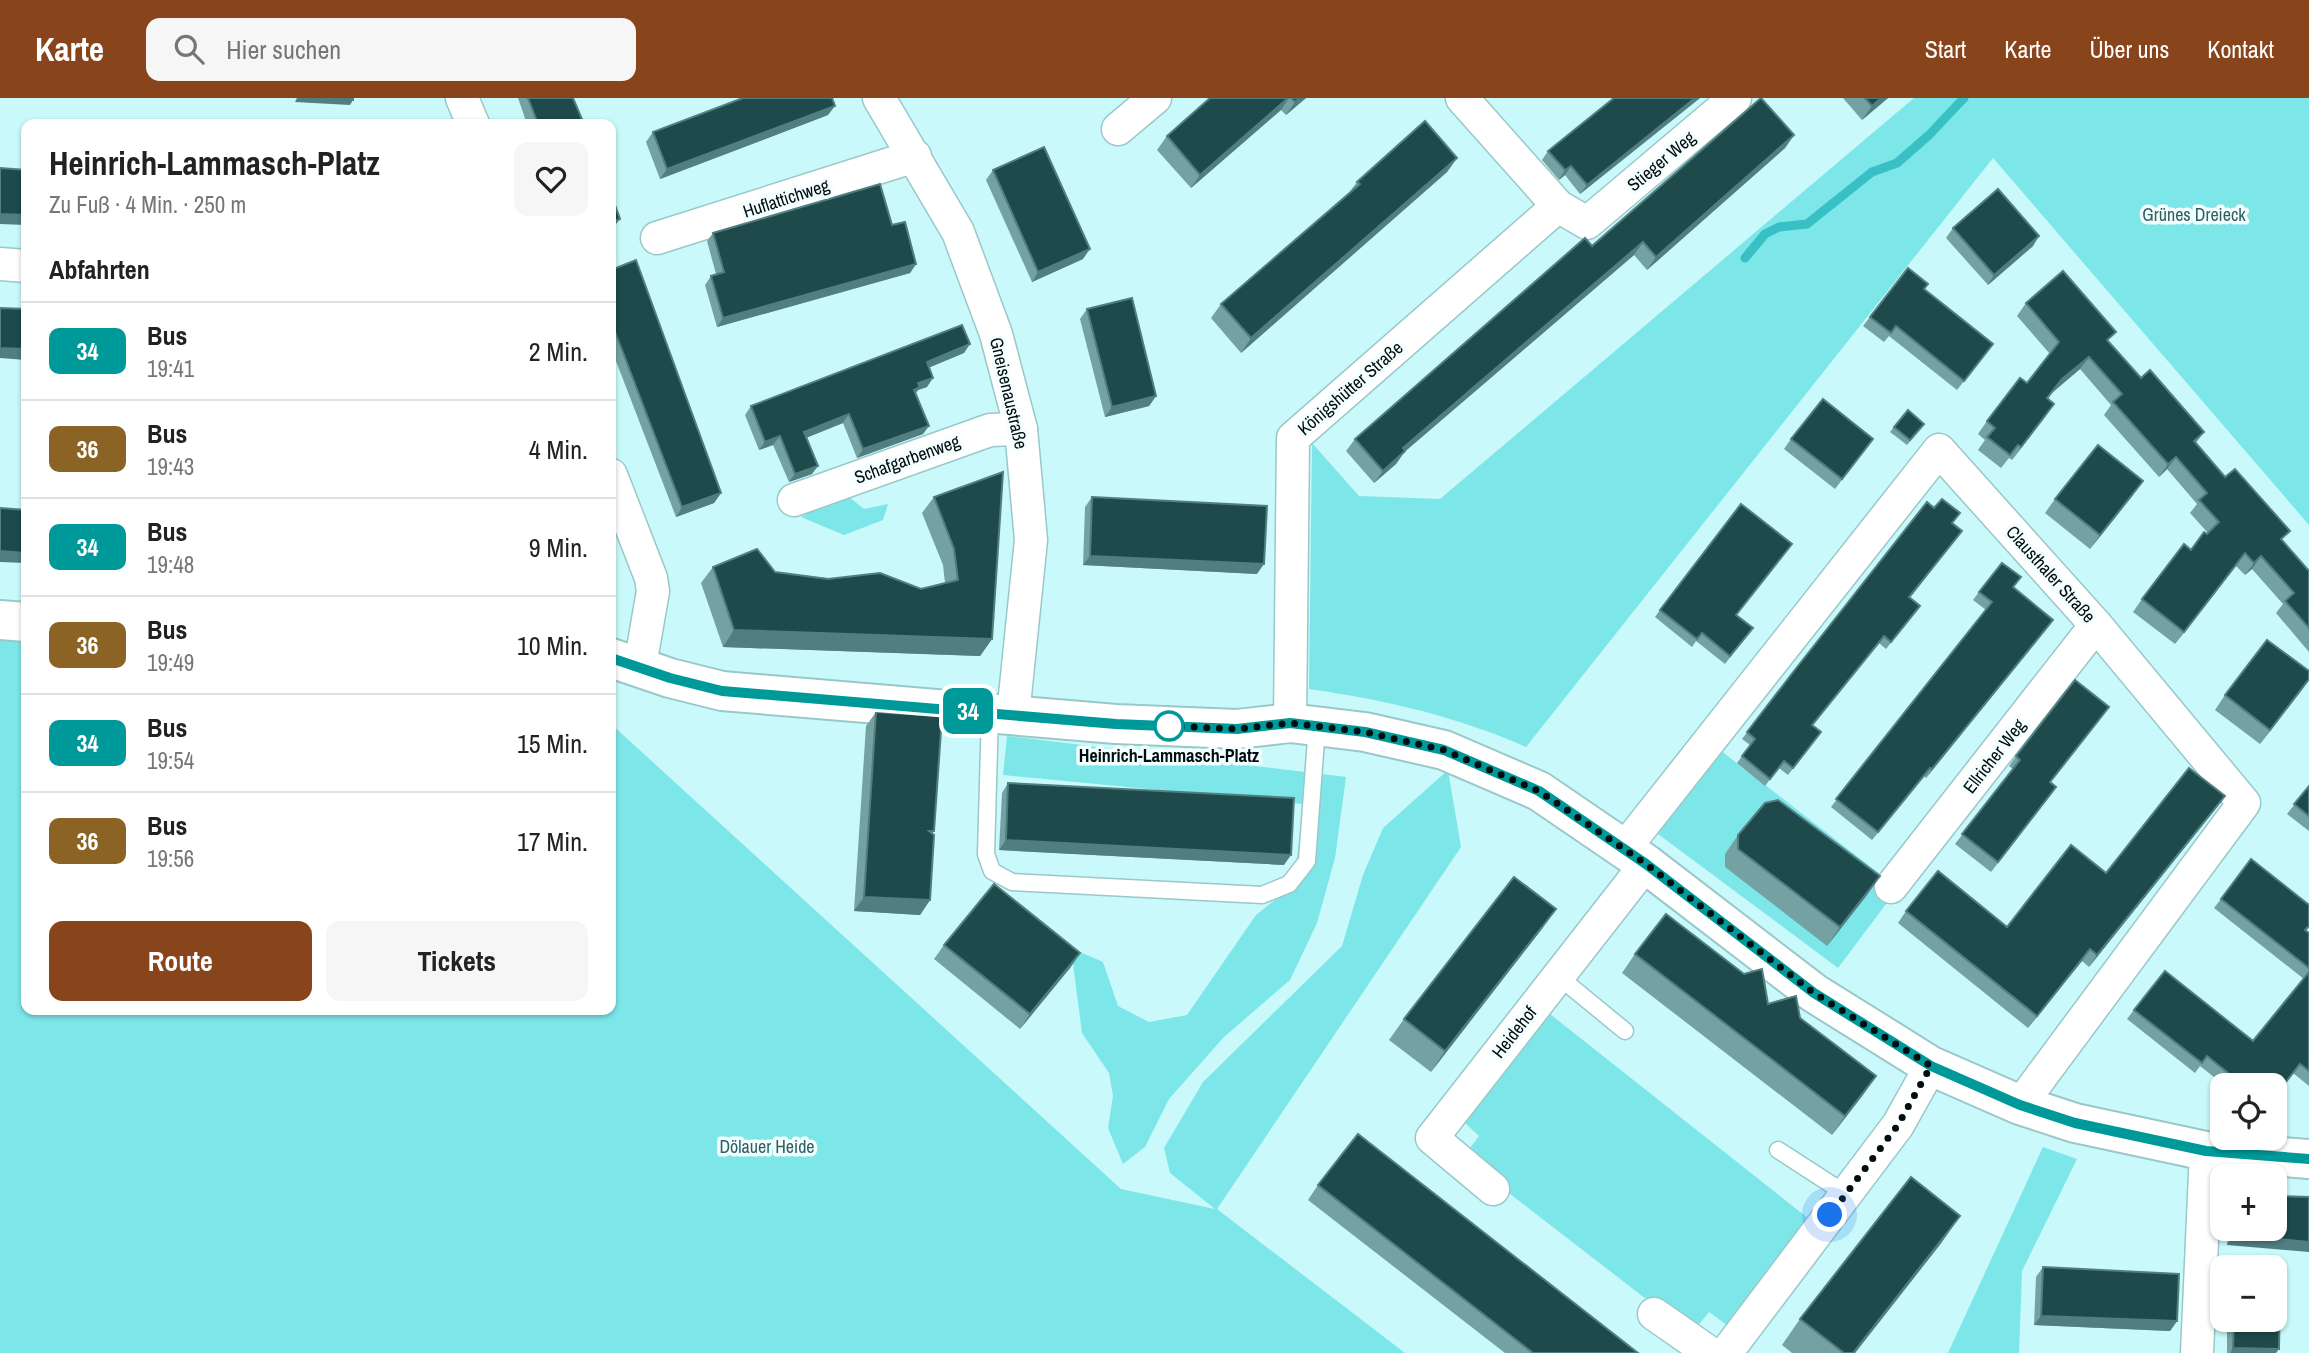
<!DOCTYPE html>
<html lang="de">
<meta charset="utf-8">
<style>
:root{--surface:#fff;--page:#f6f6f6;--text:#222;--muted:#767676;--line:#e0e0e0;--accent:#88441a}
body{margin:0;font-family:"Archivo Narrow",sans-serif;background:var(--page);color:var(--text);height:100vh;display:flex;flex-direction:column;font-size:26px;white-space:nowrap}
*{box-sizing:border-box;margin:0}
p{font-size:23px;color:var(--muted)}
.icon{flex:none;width:38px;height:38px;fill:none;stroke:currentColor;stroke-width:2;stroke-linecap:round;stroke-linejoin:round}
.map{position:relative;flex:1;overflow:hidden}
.drawer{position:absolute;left:21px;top:21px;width:595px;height:896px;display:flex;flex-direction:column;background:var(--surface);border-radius:14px;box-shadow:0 2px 5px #0004}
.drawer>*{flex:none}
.badge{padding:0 14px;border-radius:10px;font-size:24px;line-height:46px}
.fabs{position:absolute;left:2210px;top:975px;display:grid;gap:14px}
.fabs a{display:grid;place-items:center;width:77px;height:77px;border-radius:14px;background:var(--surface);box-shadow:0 2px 5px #0004;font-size:35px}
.you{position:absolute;width:35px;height:35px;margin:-18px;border:5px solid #fff;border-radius:50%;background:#1a73e8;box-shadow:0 0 0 10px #1a73e833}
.map>.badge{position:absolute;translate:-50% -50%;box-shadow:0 0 0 4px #fff}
h2{padding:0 28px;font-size:26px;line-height:63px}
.round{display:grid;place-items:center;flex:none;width:74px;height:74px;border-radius:14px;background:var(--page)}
.headline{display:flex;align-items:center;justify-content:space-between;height:119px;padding:0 28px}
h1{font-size:33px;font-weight:700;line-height:52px}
.cta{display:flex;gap:14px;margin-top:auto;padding:14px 28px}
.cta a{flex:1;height:80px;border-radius:14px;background:var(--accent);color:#fff;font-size:28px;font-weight:700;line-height:80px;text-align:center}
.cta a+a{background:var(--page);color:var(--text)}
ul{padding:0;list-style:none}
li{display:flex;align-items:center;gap:21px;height:98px;padding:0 28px;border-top:2px solid var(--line)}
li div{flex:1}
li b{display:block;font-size:26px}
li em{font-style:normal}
li .badge{min-width:77px;font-weight:700;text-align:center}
header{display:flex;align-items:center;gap:42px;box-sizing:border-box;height:98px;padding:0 35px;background:var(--accent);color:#fff}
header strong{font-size:33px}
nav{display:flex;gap:38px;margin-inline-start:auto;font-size:24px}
.search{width:490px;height:63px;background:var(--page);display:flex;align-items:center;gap:18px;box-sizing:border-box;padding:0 24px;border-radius:14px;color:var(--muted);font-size:26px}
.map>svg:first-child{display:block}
.green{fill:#7de6e9}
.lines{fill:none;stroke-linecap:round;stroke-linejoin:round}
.stream{stroke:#38c0c5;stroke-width:9}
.service-casing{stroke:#9ac8c9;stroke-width:19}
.minor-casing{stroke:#9ac8c9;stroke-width:35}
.tertiary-casing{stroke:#9ac8c9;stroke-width:42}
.service{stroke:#fff;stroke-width:16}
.minor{stroke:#fff;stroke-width:32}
.tertiary{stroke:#fff;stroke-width:38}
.wall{fill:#74a2a2}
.shaded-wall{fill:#517e80}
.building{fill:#1e4a4b;stroke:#517e80;stroke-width:2}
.line-casing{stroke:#fff;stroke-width:16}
.line{stroke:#099;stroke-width:10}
.walk{stroke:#010e0f;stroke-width:7;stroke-dasharray:0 12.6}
.stop-dot{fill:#fff;stroke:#099;stroke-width:3.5}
.labels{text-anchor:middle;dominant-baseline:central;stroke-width:7;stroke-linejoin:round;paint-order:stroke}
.street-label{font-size:18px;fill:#010e0f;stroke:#f5fefe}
.park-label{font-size:18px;fill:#2a6062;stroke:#f5fefe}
.stop-label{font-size:18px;font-weight:bold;fill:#010e0f;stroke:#f5fefe}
</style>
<header>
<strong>Karte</strong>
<div class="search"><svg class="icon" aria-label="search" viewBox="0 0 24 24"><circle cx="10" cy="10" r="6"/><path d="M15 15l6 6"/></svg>Hier suchen</div>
<nav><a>Start</a><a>Karte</a><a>Über uns</a><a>Kontakt</a></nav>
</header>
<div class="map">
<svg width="2309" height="1255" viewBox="0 0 2309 1255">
<rect width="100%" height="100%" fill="#c9f9fa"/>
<!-- green -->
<g class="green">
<path d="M1914 0H2309V427L1993 60 1526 649C1456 618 1385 602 1309 591L1312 345 1359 398 1440 401Z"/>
<polygon points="843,394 864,411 888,406 883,422 844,437 801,419"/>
<polygon points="0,526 26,527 26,912 611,912 611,626 1121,1091 1215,1111 1170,1075 1164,1050 1203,984 1342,848 1363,777 1383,730 1448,672 1461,749 1217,1111 1405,1255 0,1255"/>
<polygon points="1007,638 1346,679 1335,760 1317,825 1290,882 1224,939 1169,1001 1145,1049 1123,1066 1108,1030 1113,998 1109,975 1082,935 1071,850 1103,864 1118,908 1149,924 1187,917 1256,817 1281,797 1297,760 1303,706 1003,677"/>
<polygon points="1720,652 1898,790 1838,870 1658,736 1659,730"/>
<polygon points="1550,916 1809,1121 1752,1193 1758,1198 1727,1227 1709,1214 1696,1230 1659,1211 1492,1082 1467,1054 1479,1038 1462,1022"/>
<polygon points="2043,1049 2077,1061 2022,1173 2019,1255 1948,1255"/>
</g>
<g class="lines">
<!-- stream -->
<polyline class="stream" points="1745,160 1765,136 1779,129 1807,126 1872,74 1897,65 1929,37 1964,0"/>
<defs>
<g id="service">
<polyline points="990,615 986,756 992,773 1012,784 1262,797 1289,786 1307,763 1317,628"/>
<polyline points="1558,878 1625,933"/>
<polyline points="1778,1052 1846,1096"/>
</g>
<g id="minor">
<polyline points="462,0 473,26"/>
<polyline points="879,0 958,134 996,236 1021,331 1031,442 1013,617"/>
<polyline points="1462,0 1558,108 1587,125 1735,0"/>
<polyline points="1118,31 1155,0"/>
<polyline points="657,140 915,58"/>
<polyline points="0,166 26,168"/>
<polyline points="611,377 651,480 653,493 640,568"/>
<polyline points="794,402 990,332 1021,331"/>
<polyline points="1290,625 1293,340 1558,108"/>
<polyline points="1624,751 1939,352 2096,527 2244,705 2020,1007"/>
<polyline points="1891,789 2096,527"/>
<polyline points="1493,1091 1432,1040 1646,766"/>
<polyline points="1654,1216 1710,1255"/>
<polyline points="1726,1255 1898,1027 1931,968"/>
<polyline points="2197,1255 2206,1053"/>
</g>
<g id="tertiary">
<polyline points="0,522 26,524"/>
<polyline points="611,560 670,580 722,593 1116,626 1237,631 1290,625 1365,634 1444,652 1539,693 1646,766 1814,895 1931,968 2020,1007 2075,1025 2206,1053 2309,1061"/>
</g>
</defs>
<!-- service casing -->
<use href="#service" class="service-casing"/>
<!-- minor casing -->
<use href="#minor" class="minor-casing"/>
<!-- tertiary casing -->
<use href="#tertiary" class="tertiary-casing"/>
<!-- service -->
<use href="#service" class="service"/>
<!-- minor -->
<use href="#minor" class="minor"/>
<!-- tertiary -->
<use href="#tertiary" class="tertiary"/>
</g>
<!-- wall -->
<g class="wall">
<polygon points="518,0 573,0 584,26 527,26"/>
<polygon points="1210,0 1306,0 1286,17 1281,12 1191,90 1157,52 1167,38"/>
<polygon points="1700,0 1580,96 1565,77 1559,82 1542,62 1548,53"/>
<polygon points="1843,0 1888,0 1862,22"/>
<polygon points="828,17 660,81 646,44 653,34"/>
<polygon points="1794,37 1785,50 1647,172 1634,157 1405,353 1396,366 1374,385 1346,353 1355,341"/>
<polygon points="1457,60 1447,74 1241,255 1211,220 1221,206 1348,96 1357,84"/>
<polygon points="993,72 1083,161 1032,184 986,82"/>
<polygon points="892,127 916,166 910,175 717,229 705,187 711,178 716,176 707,143 713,135"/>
<polygon points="1953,130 2033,148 1988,187 1946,140"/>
<polygon points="611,172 721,395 714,405 676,419 611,250"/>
<polygon points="1924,192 1993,246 1957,292 1889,238 1884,244 1863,228 1870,219"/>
<polygon points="2026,205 2109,244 2141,280 2204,334 2196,345 2309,473 2309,554 2276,515 2283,506 2252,471 2245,477 2236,468 2175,546 2133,514 2142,501 2208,435 2190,415 2197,406 2167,371 2159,379 2104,317 2111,307 2080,271 2053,294 2047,301 2045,319 2012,362 2009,360 2001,370 1978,352 1985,342 1978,336 1987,323 2027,285 2050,256 2017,218"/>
<polygon points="1087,211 1156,298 1149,308 1105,319 1080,221"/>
<polygon points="964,255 929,269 927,289 918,292 916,295 923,336 857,360 843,325 806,340 812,376 789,384 773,347 759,352 745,317 751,308"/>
<polygon points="1924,326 1907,347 1890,334 1894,329"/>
<polygon points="1791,341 1873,341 1835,391 1784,351"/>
<polygon points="2133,397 2090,451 2045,415 2055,401"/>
<polygon points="934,399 992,541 980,558 723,549 701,485 713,469 775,474 921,491 945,485 943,467 922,415"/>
<polygon points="1092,399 1257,476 1083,467 1085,409"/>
<polygon points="1953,425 1962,433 1910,500 1920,508 1886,551 1879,545 1812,627 1821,634 1788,677 1779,670 1765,688 1737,665 1750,647 1742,641 1794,573"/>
<polygon points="2014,489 2047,530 1926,680 1924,678 1872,742 1831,709 1986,512 1973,502 1979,494"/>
<polygon points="1660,512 1736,517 1753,530 1725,566 1696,543 1692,549 1655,519"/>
<polygon points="2303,590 2260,646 2215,612 2225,597"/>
<polygon points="2109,609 2050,685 2056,689 2049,699 1991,774 1955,746 2013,671 2009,668 2016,658"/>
<polygon points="876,614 934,733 932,736 930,802 920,817 854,813 866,628"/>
<polygon points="1008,685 1284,767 999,752 1002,695"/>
<polygon points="2309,688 2309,733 2287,716"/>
<polygon points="2216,710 2089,869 2082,863 2028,930 1898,825 1906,813 2007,829 2106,775"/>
<polygon points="1738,737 1880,778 1867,797 1827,848 1725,769 1725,756"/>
<polygon points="2221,801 2309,807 2309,829 2306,833 2309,835 2309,988 2293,975 2275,999 2275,987 2224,987 2200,968 2195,975 2127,921 2134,912 2253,943 2304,881 2214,810"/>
<polygon points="1556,811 1541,832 1431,974 1389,942 1404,921"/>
<polygon points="944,847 1080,855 1070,870 1020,931 934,861"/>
<polygon points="1635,856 1768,906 1800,920 1876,978 1832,1037 1622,875"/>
<polygon points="1318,1087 1638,1255 1505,1255 1308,1102"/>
<polygon points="2228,1130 2275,1130 2227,1147"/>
<polygon points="1942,1144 1855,1255 1792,1255 1782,1247 1800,1221"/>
<polygon points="2043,1169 2177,1223 2170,1233 2034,1227 2036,1179"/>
<polygon points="2227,1222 2275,1222 2276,1255 2227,1255"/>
</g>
<!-- shaded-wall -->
<g class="shaded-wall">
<polygon points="297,0 319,0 353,2 350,7 295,4"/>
<polygon points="1289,0 1281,12 1191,90 1200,77"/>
<polygon points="1300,0 1306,0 1286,17 1295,4"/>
<polygon points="1695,0 1700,0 1580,96 1587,87"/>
<polygon points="1881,0 1888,0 1862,22 1872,8"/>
<polygon points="835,8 828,17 660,81 667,71"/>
<polygon points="1794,37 1785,50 1647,172 1656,159"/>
<polygon points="1457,60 1447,74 1241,255 1251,240"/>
<polygon points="1571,68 1565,77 1559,82 1565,72"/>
<polygon points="0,116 26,117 26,127 0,126"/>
<polygon points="620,121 613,130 611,131 611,124"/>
<polygon points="2039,138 2033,148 1988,187 1994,177"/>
<polygon points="1643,144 1634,157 1394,363 1403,350"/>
<polygon points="1090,151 1083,161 1032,184 1038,174"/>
<polygon points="916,166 910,175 717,229 723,220"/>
<polygon points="970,246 964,255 921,273 927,264"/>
<polygon points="0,250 26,251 26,262 0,260"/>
<polygon points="2089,259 2080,271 2053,294 2038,313 2062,281"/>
<polygon points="933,280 927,289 918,292 914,298 908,300 918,285"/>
<polygon points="1156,298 1149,308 1105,319 1112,309"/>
<polygon points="2054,306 2045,319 2012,362 2021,349"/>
<polygon points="849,316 843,325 798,343 804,334"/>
<polygon points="929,328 923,336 857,360 863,351"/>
<polygon points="780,338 773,347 759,352 765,344"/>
<polygon points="1405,353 1396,366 1374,385 1383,373"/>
<polygon points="2176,359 2167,371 2159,379 2168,366"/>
<polygon points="818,368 812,376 789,384 795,376"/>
<polygon points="2143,383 2133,397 2090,451 2100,437"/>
<polygon points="721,395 714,405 676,419 682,409"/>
<polygon points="0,453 26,455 26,465 0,464"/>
<polygon points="2245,455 2236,468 2175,546 2184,534"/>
<polygon points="1090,458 1264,466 1257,476 1083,467"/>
<polygon points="2261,458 2252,471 2245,477 2254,465"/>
<polygon points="2053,522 2047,530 1926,680 1932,671"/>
<polygon points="734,532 992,541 980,558 723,549"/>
<polygon points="2309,581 2303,590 2260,646 2270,632"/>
<polygon points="2225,698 2216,710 2089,869 2097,857"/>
<polygon points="1006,742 1291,757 1284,767 999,752"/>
<polygon points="1880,778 1867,797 1827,848 1840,829"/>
<polygon points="864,799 930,802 920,817 854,813"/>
<polygon points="1556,811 1541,832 1431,974 1445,953"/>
<polygon points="2090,851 2082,863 2028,930 2037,918"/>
<polygon points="1080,855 1070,870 1020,931 1030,916"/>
<polygon points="1876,978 1863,997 1832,1037 1845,1018"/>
<polygon points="1960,1118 1942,1144 1855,1255 1853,1255"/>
<polygon points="2234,1137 2309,1144 2309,1154 2227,1147"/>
<polygon points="2041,1218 2177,1223 2170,1233 2034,1227"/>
<polygon points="2233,1250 2279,1251 2276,1255 2230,1255"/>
</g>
<!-- building -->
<g class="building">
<polygon points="319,0 353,0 353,2"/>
<polygon points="528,0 573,0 584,26 538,26"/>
<polygon points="743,0 832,0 835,8 667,71 653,34"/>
<polygon points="1210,0 1288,0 1200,77 1167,38"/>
<polygon points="1291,0 1300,0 1295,4"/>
<polygon points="1614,0 1695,0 1587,87 1571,68 1565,72 1548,53"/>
<polygon points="1761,0 1794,37 1656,159 1643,144 1403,350 1405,353 1383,373 1355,341 1585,140 1592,148"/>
<polygon points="1865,0 1881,0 1872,8"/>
<polygon points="1425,23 1457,60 1251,240 1221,206 1360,86 1357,84"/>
<polygon points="1044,49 1090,151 1038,174 993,72"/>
<polygon points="0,70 26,72 26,117 0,116"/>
<polygon points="880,86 892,127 905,124 916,166 723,220 711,178 724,174 713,135"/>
<polygon points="1998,91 2039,138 1994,177 1953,130"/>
<polygon points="611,96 620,121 611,124"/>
<polygon points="636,162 721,395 682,409 611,223 611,172"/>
<polygon points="1908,170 1928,186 1924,191 1993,246 1964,283 1896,228 1891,235 1870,219"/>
<polygon points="2063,173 2116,234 2107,242 2141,280 2150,272 2204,334 2194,343 2225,379 2235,371 2290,433 2281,441 2309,473 2309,530 2285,503 2294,495 2261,458 2254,465 2245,455 2184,534 2142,501 2184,446 2191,452 2204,434 2207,436 2219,424 2199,402 2207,395 2176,359 2168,366 2113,304 2122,296 2089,259 2062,281 2047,300 2054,306 2021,349 2018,347 2010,357 1987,339 1995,330 1987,323 2020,280 2027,285 2059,244 2026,205"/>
<polygon points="1132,200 1156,298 1112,309 1087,211"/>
<polygon points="0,210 26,211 26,251 0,250"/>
<polygon points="962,227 970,246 927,264 933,280 918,285 920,289 914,292 929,328 863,351 849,316 804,334 818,368 795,376 780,338 765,344 751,308"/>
<polygon points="1823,301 1873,341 1842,381 1791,341"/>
<polygon points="1908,312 1924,326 1910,342 1894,329"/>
<polygon points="2098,347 2143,383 2100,437 2055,401"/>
<polygon points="1003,374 992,541 734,532 713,469 757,451 775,474 828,481 880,475 921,491 958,482 954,451 934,399"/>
<polygon points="1092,399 1267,408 1264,466 1090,458"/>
<polygon points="1942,401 1960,415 1952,425 1962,433 1909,499 1920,508 1891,544 1884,538 1812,627 1821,634 1793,670 1784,663 1770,681 1742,658 1755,641 1747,634 1794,573 1927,404 1934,410"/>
<polygon points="1741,406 1792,446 1736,517 1753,530 1730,558 1702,535 1697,541 1660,512"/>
<polygon points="0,410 26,412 26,455 0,453"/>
<polygon points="2002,465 2021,479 2013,489 2053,522 1932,671 1930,670 1878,734 1836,701 1992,504 1979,494"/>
<polygon points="2267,542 2309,573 2309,581 2270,632 2225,597"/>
<polygon points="2075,582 2109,609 2050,684 2056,689 1998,764 1962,736 2020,662 2016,658"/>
<polygon points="876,614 942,618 934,733 929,733 934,737 930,802 864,799"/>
<polygon points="2189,670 2225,698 2097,857 2090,851 2037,918 1906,813 1938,773 2007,829 2071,747 2106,775"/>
<polygon points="1008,685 1294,700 1291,757 1006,742"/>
<polygon points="2309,688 2309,718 2294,706"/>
<polygon points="1778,702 1880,778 1840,829 1738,751 1738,737 1765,705"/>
<polygon points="2251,761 2309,807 2309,828 2305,832 2309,835 2309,870 2221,801"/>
<polygon points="1514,779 1556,811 1445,953 1404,921"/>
<polygon points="994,786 1080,855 1030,916 944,847"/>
<polygon points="1666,816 1744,876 1762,871 1768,906 1796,898 1800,920 1876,978 1845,1018 1635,856"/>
<polygon points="2165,873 2253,943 2309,874 2309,973 2300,966 2275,998 2275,987 2243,987 2207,958 2202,965 2134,912"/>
<polygon points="1358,1036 1638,1255 1533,1255 1318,1087"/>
<polygon points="1911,1079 1960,1118 1853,1255 1844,1255 1800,1221"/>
<polygon points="2275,1098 2309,1099 2309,1144 2234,1137 2234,1130 2275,1130"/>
<polygon points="2043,1169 2179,1176 2177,1223 2041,1218"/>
<polygon points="2275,1196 2280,1196 2279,1251 2233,1250 2234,1222 2275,1222"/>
</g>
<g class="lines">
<defs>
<polyline id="line" points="611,560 670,580 722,593 1116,626 1237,631 1290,625 1365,634 1444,652 1539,693 1646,766 1814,895 1931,968 2020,1007 2075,1025 2206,1053 2309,1061"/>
</defs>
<!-- line casing -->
<use href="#line" class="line-casing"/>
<!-- line -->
<use href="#line" class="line"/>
<!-- walk -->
<polyline class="walk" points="1169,628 1237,631 1290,625 1365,634 1444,652 1539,693 1646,766 1814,895 1931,968 1898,1027 1830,1117"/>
</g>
<!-- markers -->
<circle class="stop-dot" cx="1169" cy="628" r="14"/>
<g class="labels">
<!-- street labels -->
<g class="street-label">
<text transform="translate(1661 63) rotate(-40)">Stieger Weg</text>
<text transform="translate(786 100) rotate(-18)">Huflattichweg</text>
<text transform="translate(1350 290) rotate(-41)">Königshütter Straße</text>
<text transform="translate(1009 295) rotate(77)">Gneisenaustraße</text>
<text transform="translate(907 361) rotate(-20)">Schafgarbenweg</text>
<text transform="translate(2051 476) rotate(48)">Clausthaler Straße</text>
<text transform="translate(1994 658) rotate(-52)">Ellricher Weg</text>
<text transform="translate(1514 934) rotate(-52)">Heidehof</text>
</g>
<!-- park labels -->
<g class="park-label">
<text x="2194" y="116">Grünes Dreieck</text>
<text x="767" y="1048">Dölauer Heide</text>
</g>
<!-- stop labels -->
<g class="stop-label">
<text x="1169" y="657">Heinrich-Lammasch-Platz</text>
</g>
</g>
</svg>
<div class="fabs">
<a><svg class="icon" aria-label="locate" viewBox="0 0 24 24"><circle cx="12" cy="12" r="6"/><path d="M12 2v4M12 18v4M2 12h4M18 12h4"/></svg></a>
<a>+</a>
<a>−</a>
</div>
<div class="you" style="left:1830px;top:1117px"></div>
<b class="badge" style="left:968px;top:613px;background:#099;color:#fff">34</b>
<section class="drawer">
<div class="headline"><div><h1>Heinrich-Lammasch-Platz</h1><p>Zu Fuß · 4 Min. · 250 m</p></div><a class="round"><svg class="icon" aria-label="heart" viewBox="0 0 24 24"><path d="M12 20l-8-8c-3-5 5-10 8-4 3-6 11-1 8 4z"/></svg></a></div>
<h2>Abfahrten</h2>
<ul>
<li><span class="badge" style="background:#099;color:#fff">34</span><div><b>Bus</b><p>19:41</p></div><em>2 Min.</em></li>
<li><span class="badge" style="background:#8b6425;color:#fff">36</span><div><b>Bus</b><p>19:43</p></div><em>4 Min.</em></li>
<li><span class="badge" style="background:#099;color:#fff">34</span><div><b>Bus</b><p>19:48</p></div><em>9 Min.</em></li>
<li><span class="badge" style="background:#8b6425;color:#fff">36</span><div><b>Bus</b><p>19:49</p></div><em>10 Min.</em></li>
<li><span class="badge" style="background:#099;color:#fff">34</span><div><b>Bus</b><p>19:54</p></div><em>15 Min.</em></li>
<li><span class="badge" style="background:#8b6425;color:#fff">36</span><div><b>Bus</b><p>19:56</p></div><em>17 Min.</em></li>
</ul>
<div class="cta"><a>Route</a><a>Tickets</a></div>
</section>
</div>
